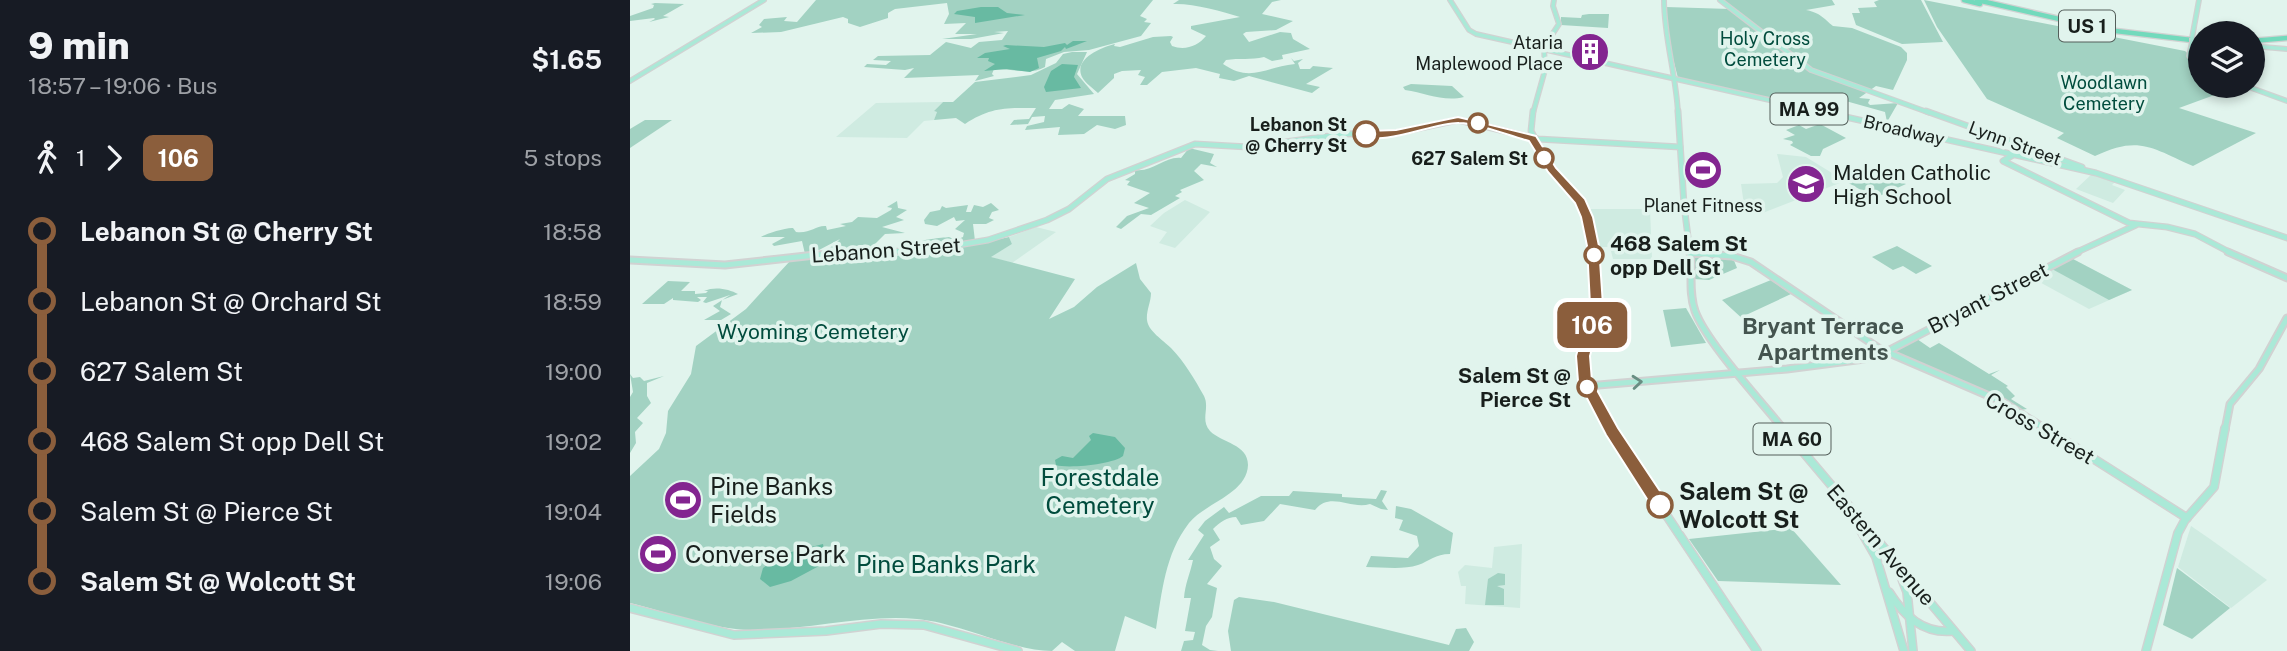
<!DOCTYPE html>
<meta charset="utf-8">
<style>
:root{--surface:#171b24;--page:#20242c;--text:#f1f3f6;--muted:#9ea1a6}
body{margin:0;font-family:"Public Sans",sans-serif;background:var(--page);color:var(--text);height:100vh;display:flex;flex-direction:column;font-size:26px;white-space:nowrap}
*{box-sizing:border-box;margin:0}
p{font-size:23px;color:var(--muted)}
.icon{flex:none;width:38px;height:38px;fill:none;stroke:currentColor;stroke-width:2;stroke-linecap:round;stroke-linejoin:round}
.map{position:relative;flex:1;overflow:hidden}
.panel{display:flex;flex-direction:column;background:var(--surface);width:630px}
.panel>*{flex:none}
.badge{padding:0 14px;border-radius:10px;font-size:24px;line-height:46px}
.tools{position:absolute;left:1558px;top:21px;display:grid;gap:14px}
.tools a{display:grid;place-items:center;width:77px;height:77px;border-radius:50%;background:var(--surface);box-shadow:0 4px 10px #0003;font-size:35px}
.map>.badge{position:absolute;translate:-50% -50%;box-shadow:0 0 0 4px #fff}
.legs{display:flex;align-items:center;gap:10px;height:77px;padding:0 28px;font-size:23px}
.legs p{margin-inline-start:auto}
.overview{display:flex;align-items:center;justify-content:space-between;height:119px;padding:0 28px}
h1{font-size:38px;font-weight:800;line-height:52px}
ul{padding:0 28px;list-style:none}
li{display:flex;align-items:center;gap:24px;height:70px;font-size:26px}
li i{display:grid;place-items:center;width:10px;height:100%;margin:0 9px;background:currentColor}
li i::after{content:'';width:18px;height:18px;margin:-9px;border:5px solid;border-radius:50%;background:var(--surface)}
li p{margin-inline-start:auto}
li:first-child i{background:linear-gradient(#0000 50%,currentColor 0)}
li:last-child i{background:linear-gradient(currentColor 50%,#0000 0)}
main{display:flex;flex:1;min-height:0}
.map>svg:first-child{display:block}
.built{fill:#cfebe1}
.green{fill:#a2d2c2}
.water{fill:#68baa2}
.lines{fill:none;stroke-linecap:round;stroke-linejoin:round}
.major-far3-casing{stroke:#d1d2d2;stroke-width:6}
.major-far2-casing{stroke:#d1d2d2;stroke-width:7}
.major-far1-casing{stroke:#d1d2d2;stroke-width:9}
.major-casing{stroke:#d1d2d2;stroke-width:10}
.highway-casing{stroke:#d1d2d2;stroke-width:7}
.major-far3{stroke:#aae9d7;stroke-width:3.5}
.major-far2{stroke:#aae9d7;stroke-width:4.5}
.major-far1{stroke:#aae9d7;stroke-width:5}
.major{stroke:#aae9d7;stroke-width:7}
.highway{stroke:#72dabc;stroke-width:4.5}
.major-bridge-casing{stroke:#d1d2d2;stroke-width:6;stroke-linecap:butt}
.major-bridge{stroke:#aae9d7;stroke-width:3.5}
.oneway{stroke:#688e83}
.line-1{fill:#8b5e3c;stroke:#fff;stroke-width:2}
.stop-1-dot{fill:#fff;stroke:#8b5e3c;stroke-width:3.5}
.labels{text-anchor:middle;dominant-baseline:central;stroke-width:7;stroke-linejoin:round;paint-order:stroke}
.far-park-label{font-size:18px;fill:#014c3d;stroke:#e1f4ed}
.far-poi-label{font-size:18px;fill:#181f1c;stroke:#e1f4ed;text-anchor:end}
.far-stop-label{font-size:18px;font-weight:bold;fill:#181f1c;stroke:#e1f4ed;text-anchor:end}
.far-street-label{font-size:18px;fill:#181f1c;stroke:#e1f4ed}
.shield{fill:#e1f4ed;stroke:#545f5b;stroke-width:2}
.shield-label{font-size:19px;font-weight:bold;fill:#181f1c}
.poi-label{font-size:21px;fill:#181f1c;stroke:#e1f4ed;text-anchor:start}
.stop-label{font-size:21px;font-weight:bold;fill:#181f1c;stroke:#e1f4ed;text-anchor:start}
.street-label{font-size:21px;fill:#181f1c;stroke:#e1f4ed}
.park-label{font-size:21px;fill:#014c3d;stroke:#e1f4ed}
.neighbourhood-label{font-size:23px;font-weight:bold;fill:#44544f;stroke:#e1f4ed}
.near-park-label{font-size:24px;fill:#014c3d;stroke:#e1f4ed}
.near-poi-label{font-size:24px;fill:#181f1c;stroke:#e1f4ed;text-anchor:start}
.near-stop-label{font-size:24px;font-weight:bold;fill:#181f1c;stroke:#e1f4ed;text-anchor:start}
</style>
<main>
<section class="panel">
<div class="overview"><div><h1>9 min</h1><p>18:57 – 19:06 · Bus</p></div><b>$1.65</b></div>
<div class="legs"><svg class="icon" aria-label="walk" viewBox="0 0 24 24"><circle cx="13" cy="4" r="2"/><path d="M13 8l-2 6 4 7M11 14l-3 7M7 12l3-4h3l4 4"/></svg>1<svg class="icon" aria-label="forward" viewBox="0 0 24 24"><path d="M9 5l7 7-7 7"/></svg><b class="badge" style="background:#8b5e3c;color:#fff">106</b><p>5 stops</p></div>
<ul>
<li><i style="color:#8b5e3c"></i><b>Lebanon St @ Cherry St</b><p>18:58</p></li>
<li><i style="color:#8b5e3c"></i><span>Lebanon St @ Orchard St</span><p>18:59</p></li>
<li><i style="color:#8b5e3c"></i><span>627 Salem St</span><p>19:00</p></li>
<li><i style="color:#8b5e3c"></i><span>468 Salem St opp Dell St</span><p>19:02</p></li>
<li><i style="color:#8b5e3c"></i><span>Salem St @ Pierce St</span><p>19:04</p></li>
<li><i style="color:#8b5e3c"></i><b>Salem St @ Wolcott St</b><p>19:06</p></li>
</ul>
</section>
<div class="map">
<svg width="1657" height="651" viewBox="0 0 1657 651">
<rect width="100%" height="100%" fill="#e1f4ed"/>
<!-- built -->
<g class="built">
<polygon points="313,102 304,111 307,112 304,120 294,121 277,138 206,137 246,103"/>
<polygon points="1147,154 1176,157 1215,181 1130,214 1115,212 1111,184 1147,183 1153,177"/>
<polygon points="1462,174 1486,181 1482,185 1495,190 1483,203 1446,189"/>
<polygon points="555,200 580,212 545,248 529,243 537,232 520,226 534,213"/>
<polygon points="960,209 1020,209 1022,259 983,259 980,247 967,247"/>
<polygon points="406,227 426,232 382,263 360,257 382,244 379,237"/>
<polygon points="1441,258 1502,290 1459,309 1404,279"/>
<polygon points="1561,526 1580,539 1637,580 1601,608 1548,567"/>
<polygon points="892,544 890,608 835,604 836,586 831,586 828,572 835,565 862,568 864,547"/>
</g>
<!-- green -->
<g class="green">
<path d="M186 0H523L510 16 517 19 514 22 521 23 511 36 459 50 434 52 416 59 415 67C399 76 383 68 364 69L362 74 364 76 345 81 349 75 274 78 284 68 275 70 234 67 237 64 256 65 261 61 243 60 248 56 300 55 316 42 341 48 349 42 372 40 378 31 364 32 374 33 341 39H312L347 34H325L336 23 314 24 319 14 317 3 265 9 258 13V18L230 27 218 23V19L213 17 151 32 121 33 132 27 129 25 134 19 157 17 154 21 167 22Z"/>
<path d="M549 0H651L642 2 632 14 663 21 646 30 616 32 613 34 619 42 650 32 661 33 663 39 680 49 652 55 653 59 642 61 634 57C621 60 609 58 596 60L593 64C621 83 634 67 665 64L661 58 664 61 673 59 668 63 670 69H680L683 66 703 68 676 84 690 87 682 93 619 76 604 81 589 78 590 74 566 68 532 72 517 85H510L515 77 508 75 511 70 492 71 484 74V78L468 93C464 89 455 83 452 77 443 58 473 47 485 44L484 46 490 47 523 37 541 36 543 37 540 42 542 46C555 51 568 46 576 36L561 29V26L610 17C592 11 562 3 543 4Z"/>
<path d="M1094 0H1202L1205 5 1176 10C1191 13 1193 18 1203 26L1222 28 1271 47 1277 53V60L1263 90 1246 86 1229 98 1240 99 1238 103 1240 105 1268 103 1257 122 1255 112 1205 98 1170 106 1048 78 1036 31V7L1100 9Z"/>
<polygon points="1249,0 1291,0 1313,42 1272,44 1226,25 1222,13 1230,13 1228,8 1247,7 1244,2"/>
<path d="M1294 0 1555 51 1570 65V86H1609L1549 108 1626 133 1563 166C1522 148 1509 135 1465 156L1427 138 1434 133 1357 99 1307 27Z"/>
<polygon points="25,3 54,4 33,16 39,17 19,22 25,19 24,18 0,21 0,16 23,8 24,5 21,4"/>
<polygon points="959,14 979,14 978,28 931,25 931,17 951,18 952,15"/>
<path d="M442 52H457L447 74 464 94 425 100 419 109H432L439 104 454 109 448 116H495L496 125 485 129 467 125 454 134 428 135 430 127 395 130 397 126 414 122 415 116 402 117 398 124 380 125 384 120 399 119 406 108C376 108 361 107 335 124L326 118 304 120 307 112 304 111 313 102H323L345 82 401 75 426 63 433 54Z"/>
<path d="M781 84 822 86 834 97C813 102 796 93 775 90L773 87Z"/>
<polygon points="15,120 42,120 0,148 0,129"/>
<polygon points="1190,124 1216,138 1193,149 1190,156 1181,156 1160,145 1163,143 1162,141 1153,139 1165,135 1156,130 1169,125 1176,129"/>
<path d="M559 148 584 154 580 163 587 167 571 164 564 171 574 180 550 190 552 192 545 196 550 198 521 215 511 214 491 229 486 227 497 216 519 208 504 203 520 193 497 185 500 181 495 180 505 174V170C522 173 535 156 551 158Z"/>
<polygon points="1216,170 1262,177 1276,184 1245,198 1208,177"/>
<path d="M267 201 268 208 277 210 266 217 274 220 252 227 275 233 255 234 238 251 190 252 203 246 210 239 189 250 175 254 172 241 144 246 142 244 155 237H131C135 234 157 227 163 228L166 232C180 234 186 225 196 226L197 230 216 226 210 224 222 222 228 217 247 218 261 210 262 208 257 207Z"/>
<path d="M361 203 369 210 362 212 359 218 364 220 356 224H343L345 241 317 246 316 243 286 244C291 239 311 238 319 237L326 240 333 237 334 233 325 229 335 220 326 221 324 217 307 226 295 224 294 220 300 212 310 210 312 206 316 208 338 205 336 212H341L344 205 353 207Z"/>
<path d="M379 237 382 244 361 257 445 279 419 319 444 307 467 287 506 263 510 279 521 293C521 302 516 311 517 320 518 331 533 340 541 348 554 361 565 380 574 396 580 408 570 420 580 431 592 443 618 444 618 465 617 494 575 503 559 523 535 554 532 592 526 629L495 616 485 651H445L432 642 422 651C382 651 331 623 287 619 232 614 176 631 121 630 81 629 38 612 0 603V476L29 449 36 433 38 411 61 374 66 346 116 309 160 261 165 259C197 257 231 257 261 256 300 254 341 246 379 237Z"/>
<polygon points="1267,246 1302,266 1286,274 1273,266 1263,270 1242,257"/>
<polygon points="1069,256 1103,258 1107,268 1079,280 1064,279 1065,258"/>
<polygon points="1441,258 1502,290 1479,300 1422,269"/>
<polygon points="1141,280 1161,294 1116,315 1119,319 1115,321 1092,300"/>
<path d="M38 281 60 282 51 291H65V294L76 293 78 291H74C85 286 99 289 108 294L92 300 90 307 101 314 91 320H74L90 311 83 306 100 295 76 303 73 302 77 297H67L71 300 68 302 43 300V298L34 304H12Z"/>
<polygon points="1056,308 1076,343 1041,347 1033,310"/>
<polygon points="1287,339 1300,348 1309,343 1359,374 1370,370 1361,375 1378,386 1376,387 1385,396 1381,399 1397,409 1390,410 1267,354 1266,350"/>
<polygon points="0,374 3,378 10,377 14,381 34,376 17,383 17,396 21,403 7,418 13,423 5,432 6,443 0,453 0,397 3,392"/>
<path d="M751 490 757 491 752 501 758 510 751 509 740 504C721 510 700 491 685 510L650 504 634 521 611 525 606 517C597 517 590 522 583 529L590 540 580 547 584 559 592 566 577 584 587 588 582 617 576 626 572 645 580 650 588 651H551L554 641 563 640 565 632 555 631 561 598H554C555 584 560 574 563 560H558L574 535 568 530 575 521 594 507 599 513 631 496H659L663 491 712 494V497L746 499Z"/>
<path d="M766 506 781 509 823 533 820 554C805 554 800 561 788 565 773 570 752 567 736 567L741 556 778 558 789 546 787 536 769 530 773 520 765 518Z"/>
<polygon points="1161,528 1211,585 1088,581 1059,539"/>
<polygon points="1547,568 1600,608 1562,639 1533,625"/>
<polygon points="868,573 875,574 875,585 867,586 874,589 874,605 855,605 858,579"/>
<polygon points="609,597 644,602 819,645 826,629 836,628 844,642 839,651 601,651 598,631 604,600"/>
</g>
<!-- water -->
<g class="water">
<polygon points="351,7 368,7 377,13 395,15 345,23 345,17 324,14 327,11"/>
<polygon points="443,41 457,41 436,49 435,47 431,51 407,58 409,68 400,72 377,69 354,71 365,64 358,61 359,58 347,58 355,53 380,49 373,46 376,45 414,47 435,43 437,45"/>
<polygon points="432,64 448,65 444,77 451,88 416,92 414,87 421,71"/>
<path d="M463 433 485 437 495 448 493 456C484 464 438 469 426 465L425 460 432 456 443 458 461 440 459 436Z"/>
<polygon points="193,544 194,549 186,565 189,566 161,581 140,587 130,579 133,568 153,554"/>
</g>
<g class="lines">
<defs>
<g id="major-far3">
<polyline points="820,0 839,30 846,34 1197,113"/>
<path d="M1034 0C1034 38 1046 74 1048 113"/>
<polyline points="1090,0 1181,70 1300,113"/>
<polyline points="1562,38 1569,0"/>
<polyline points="1562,42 1559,56 1570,63"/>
<polyline points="1622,46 1657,49"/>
<polyline points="0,81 134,0"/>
<polyline points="1616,86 1657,101"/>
<polyline points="903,113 915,70 914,47 929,24 923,6 924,0"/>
</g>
<g id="major-far2">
<polyline points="903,111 901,131 922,170 951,202 956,213 963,253"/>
<polyline points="1048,111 1054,205 1060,253"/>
<polyline points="1189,111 1466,173 1657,238"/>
<polyline points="1296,111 1452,167"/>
<polyline points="1383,155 1373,161 1499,223 1537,227 1565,234 1601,253"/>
<polyline points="223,253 298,250 358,240 417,220 439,209 477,179 565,144 618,147 714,134 766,133 828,120 908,139 1050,147"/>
<polyline points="1060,253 1064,253"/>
<polyline points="1445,253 1506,225"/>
</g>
<g id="major-far1">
<polyline points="963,252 967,305 953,356 955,381 982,430"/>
<path d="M1060 252C1063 272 1058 291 1065 311 1076 342 1132 402 1154 430"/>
<polyline points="1598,252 1657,278"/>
<polyline points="1060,253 1102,256 1121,262 1250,349 1373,402 1417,430"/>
<polyline points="0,260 95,265 185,255 263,252"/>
<polyline points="957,386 1157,369 1234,359 1256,352 1448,252"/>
<polyline points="1595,430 1600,404 1629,369 1657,318"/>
</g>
<g id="major">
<polyline points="981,428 997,456 1127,651"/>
<polyline points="1153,428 1341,651"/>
<polyline points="1415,428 1557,518"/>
<polyline points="1222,515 1246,557 1274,651"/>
<polyline points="1267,566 1277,592 1283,651"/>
<path d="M1259 592C1274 616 1293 634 1323 631"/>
<polyline points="0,608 104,635 196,631 251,624 294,625 388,651"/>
<polyline points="1516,651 1548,533 1555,520 1584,487 1595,428"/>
</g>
<g id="highway">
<polyline points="1334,0 1350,4"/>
<polyline points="1347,0 1477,30 1570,41"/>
<polyline points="1622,41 1657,38"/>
</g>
</defs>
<!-- major-far3 casing -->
<use href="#major-far3" class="major-far3-casing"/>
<!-- major-far2 casing -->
<use href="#major-far2" class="major-far2-casing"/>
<!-- major-far1 casing -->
<use href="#major-far1" class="major-far1-casing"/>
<!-- major casing -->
<use href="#major" class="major-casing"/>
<!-- highway casing -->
<use href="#highway" class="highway-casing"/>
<!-- major-far3 -->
<use href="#major-far3" class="major-far3"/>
<!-- major-far2 -->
<use href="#major-far2" class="major-far2"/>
<!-- major-far1 -->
<use href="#major-far1" class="major-far1"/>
<!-- major -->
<use href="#major" class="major"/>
<!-- highway -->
<use href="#highway" class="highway"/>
<defs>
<polyline id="major-bridge" points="1562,38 1562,42"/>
</defs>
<!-- major-bridge casing -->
<use href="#major-bridge" class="major-bridge-casing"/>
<!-- major-bridge -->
<use href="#major-bridge" class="major-bridge"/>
</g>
<!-- one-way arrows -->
<defs><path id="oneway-chevron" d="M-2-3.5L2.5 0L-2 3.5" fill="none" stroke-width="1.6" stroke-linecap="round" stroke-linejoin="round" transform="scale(1.75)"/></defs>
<use class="oneway" href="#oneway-chevron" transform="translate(1007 382) rotate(-5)"/>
<!-- line-1 -->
<path class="line-1" d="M828 117 906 136 926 168 955 199 963 217 969 246 973 305 960 356 962 381 988 428 1036 500 1038 505 1036 510H1024L976 435 948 381 946 356 960 305 957 246 951 217 945 203 918 172 899 141C879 136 849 123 829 123 804 122 752 148 731 134L736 131 766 130Z"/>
<!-- icons -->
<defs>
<symbol id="building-disc" viewBox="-11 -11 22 22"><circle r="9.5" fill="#832590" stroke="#e1f4ed"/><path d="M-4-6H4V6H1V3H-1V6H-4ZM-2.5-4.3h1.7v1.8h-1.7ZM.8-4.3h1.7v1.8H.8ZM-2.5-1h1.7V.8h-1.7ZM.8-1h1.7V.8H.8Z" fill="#fff"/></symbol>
<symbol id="stadium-disc" viewBox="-11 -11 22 22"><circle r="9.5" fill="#832590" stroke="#e1f4ed"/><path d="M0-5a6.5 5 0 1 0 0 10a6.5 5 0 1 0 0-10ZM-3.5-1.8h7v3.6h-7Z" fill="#fff"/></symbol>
<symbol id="school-disc" viewBox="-11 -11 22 22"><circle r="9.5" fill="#832590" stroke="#e1f4ed"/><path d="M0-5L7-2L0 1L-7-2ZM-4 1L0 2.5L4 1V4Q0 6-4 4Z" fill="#fff"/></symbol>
</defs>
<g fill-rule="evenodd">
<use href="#building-disc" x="938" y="30" width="44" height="44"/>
<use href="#stadium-disc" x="1051" y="148" width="44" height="44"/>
<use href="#school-disc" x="1154" y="162" width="44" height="44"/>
<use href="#stadium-disc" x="31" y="478" width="44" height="44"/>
<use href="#stadium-disc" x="6" y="532" width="44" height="44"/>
</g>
<!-- markers -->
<g class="stop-1-dot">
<circle cx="848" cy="123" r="9"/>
<circle cx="736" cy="134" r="12"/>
<circle cx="914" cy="158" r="9"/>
<circle cx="964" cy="255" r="9"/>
<circle cx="957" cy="387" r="9"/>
<circle cx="1030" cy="505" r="12"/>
</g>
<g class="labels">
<!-- far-park labels -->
<g class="far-park-label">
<text x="1135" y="38">Holy Cross<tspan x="1135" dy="21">Cemetery</tspan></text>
<text x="1474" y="82">Woodlawn<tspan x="1474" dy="21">Cemetery</tspan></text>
</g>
<!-- far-poi labels -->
<g class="far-poi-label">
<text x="933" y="42">Ataria<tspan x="933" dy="21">Maplewood Place</tspan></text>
<text x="1073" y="205" text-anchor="middle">Planet Fitness</text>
</g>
<!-- far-stop labels -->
<g class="far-stop-label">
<text x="717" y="124">Lebanon St<tspan x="717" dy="21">@ Cherry St</tspan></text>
<text x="898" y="158">627 Salem St</text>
</g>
<!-- far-street labels -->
<g class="far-street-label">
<text transform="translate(1274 130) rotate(13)">Broadway</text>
<text transform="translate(1385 143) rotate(20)">Lynn Street</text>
</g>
<!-- shield labels -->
<g class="shield">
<rect x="1429" y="10.5" width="56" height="31" rx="5"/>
<rect x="1140.5" y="93.5" width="77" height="31" rx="5"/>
<rect x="1123.5" y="423.5" width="77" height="31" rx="5"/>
</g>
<g class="shield-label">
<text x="1457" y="26">US 1</text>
<text x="1179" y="109">MA 99</text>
<text x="1162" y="439">MA 60</text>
</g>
<!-- poi labels -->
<g class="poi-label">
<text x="1203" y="172">Malden Catholic<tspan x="1203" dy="24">High School</tspan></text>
</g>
<!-- stop labels -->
<g class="stop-label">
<text x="980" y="243">468 Salem St<tspan x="980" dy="24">opp Dell St</tspan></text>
<text x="941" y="375" text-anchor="end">Salem St @<tspan x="941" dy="24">Pierce St</tspan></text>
</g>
<!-- street labels -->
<g class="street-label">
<text transform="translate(256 250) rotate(-4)">Lebanon Street</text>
<text transform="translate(1358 298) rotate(-27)">Bryant Street</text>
<text transform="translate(1410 428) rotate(30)">Cross Street</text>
<text transform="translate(1251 545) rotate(49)">Eastern Avenue</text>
</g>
<!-- park labels -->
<g class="park-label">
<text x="183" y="331">Wyoming Cemetery</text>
</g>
<!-- neighbourhood labels -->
<g class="neighbourhood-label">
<text x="1193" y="325">Bryant Terrace<tspan x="1193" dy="26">Apartments</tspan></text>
</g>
<!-- near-park labels -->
<g class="near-park-label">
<text x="470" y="477">Forestdale<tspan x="470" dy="28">Cemetery</tspan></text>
<text x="316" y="564">Pine Banks Park</text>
</g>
<!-- near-poi labels -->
<g class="near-poi-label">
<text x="80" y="486">Pine Banks<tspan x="80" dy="28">Fields</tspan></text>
<text x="55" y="554">Converse Park</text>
</g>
<!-- near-stop labels -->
<g class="near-stop-label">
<text x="1049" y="491">Salem St @<tspan x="1049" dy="28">Wolcott St</tspan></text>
</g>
</g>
</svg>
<div class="tools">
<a><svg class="icon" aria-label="layers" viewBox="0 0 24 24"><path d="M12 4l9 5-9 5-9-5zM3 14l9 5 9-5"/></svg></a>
</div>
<b class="badge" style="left:962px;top:325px;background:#8b5e3c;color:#fff">106</b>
</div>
</main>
